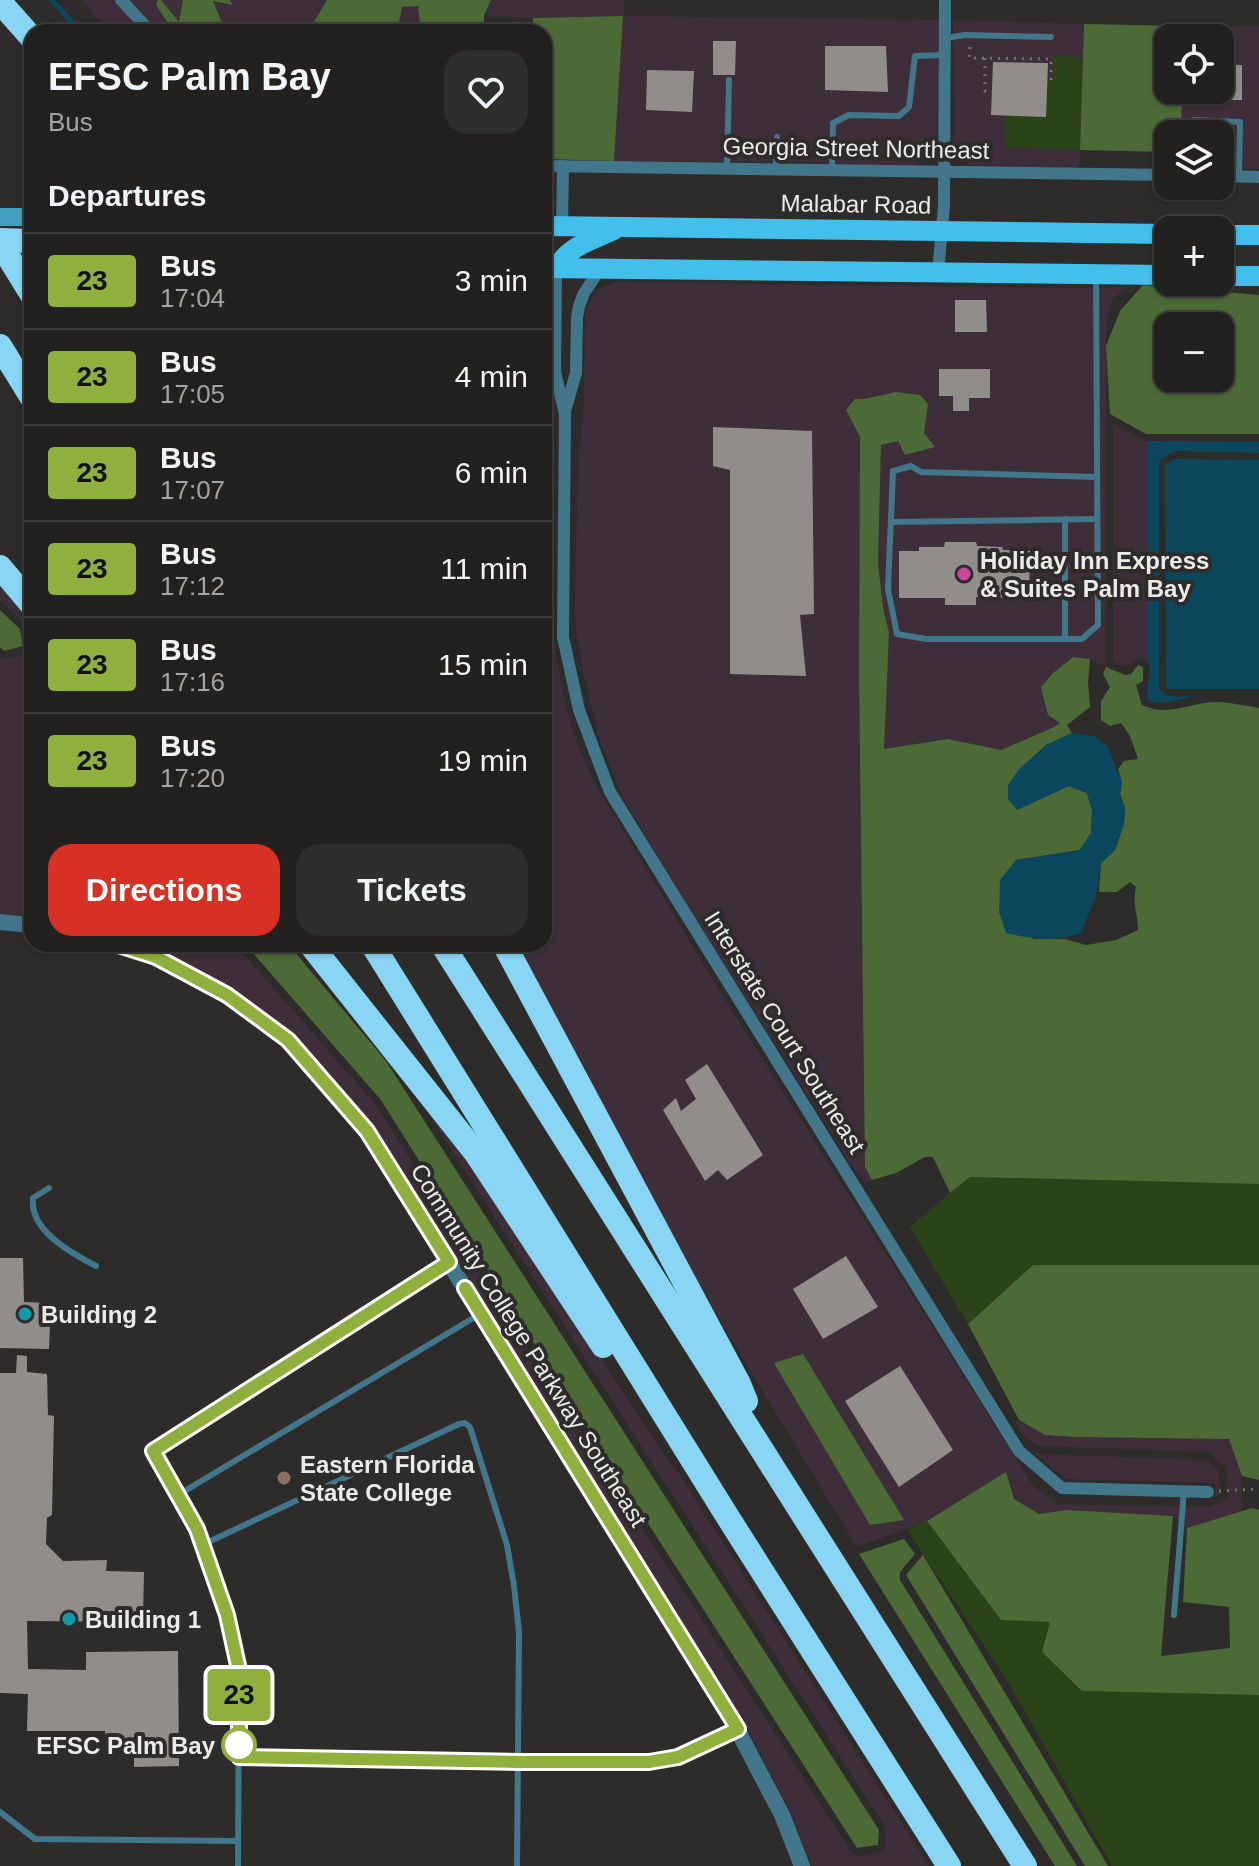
<!DOCTYPE html>
<meta charset="utf-8">
<style>
:root{--surface:#222120;--page:#2e2e2d;--text:#f1f3f6;--muted:#a2a3a5;--line:#3f3e3e;--accent:#d93025}
body{margin:0;font-family:Arial,sans-serif;background:var(--page);color:var(--text);height:100vh;display:flex;flex-direction:column;font-size:30px;white-space:nowrap}
*{box-sizing:border-box;margin:0}
p{font-size:26px;color:var(--muted)}
.icon{flex:none;width:44px;height:44px;fill:none;stroke:currentColor;stroke-width:2;stroke-linecap:round;stroke-linejoin:round}
.map{position:relative;flex:1;overflow:hidden}
.side{position:absolute;left:24px;top:24px;width:528px;height:928px;display:flex;flex-direction:column;background:var(--surface);border-radius:24px;box-shadow:0 2px 6px #0004,0 0 0 2px var(--line)}
.side>*{flex:none}
.badge{padding:0 16px;border-radius:6px;font-size:28px;line-height:52px}
.fabs{position:absolute;left:1154px;top:24px;display:grid;gap:16px}
.fabs a{display:grid;place-items:center;width:80px;height:80px;border-radius:16px;background:var(--surface);box-shadow:0 2px 6px #0004,0 0 0 2px var(--line);font-size:40px}
.map>.badge{position:absolute;translate:-50% -50%;box-shadow:0 0 0 4px #fff}
h2{padding:0 24px;font-size:30px;line-height:72px}
.round{display:grid;place-items:center;flex:none;width:84px;height:84px;border-radius:24px;background:var(--page)}
.summary{display:flex;align-items:center;justify-content:space-between;height:136px;padding:0 24px}
h1{font-size:38px;font-weight:700;line-height:60px}
.cta{display:flex;gap:16px;margin-top:auto;padding:16px 24px}
.cta a{flex:1;height:92px;border-radius:24px;background:var(--accent);color:#fff;font-size:32px;font-weight:700;line-height:92px;text-align:center}
.cta a+a{background:var(--page);color:var(--text)}
ul{padding:0;list-style:none}
li{display:flex;align-items:center;gap:24px;height:96px;padding:0 24px;border-top:2px solid var(--line)}
li div{flex:1}
li b{display:block;font-size:30px}
li em{font-style:normal}
li .badge{min-width:88px;font-weight:700;text-align:center}
.map>svg:first-child{display:block}
.commercial{fill:#3e2e39}
.green{fill:#2a4317}
.forest{fill:#4b6a36;fill-rule:evenodd}
.water{fill:#0b485e}
.lines{fill:none;stroke-linecap:round;stroke-linejoin:round}
.stream{stroke:#0b485e;stroke-width:5}
.building{fill:#908d8b}
.path{stroke:#747271;stroke-width:3;stroke-dasharray:2 6;stroke-linecap:butt}
.service{stroke:#41768b;stroke-width:6}
.minor{stroke:#41768b;stroke-width:12}
.tertiary{stroke:#41768b;stroke-width:16}
.secondary{stroke:#449fc0;stroke-width:18}
.primary{stroke:#42bfea;stroke-width:20}
.motorway{stroke:#88d5f4;stroke-width:24}
.motorway-bridge{stroke:#88d5f4;stroke-width:24}
.line-casing{stroke:#fff;stroke-width:18}
.line{stroke:#90b03e;stroke-width:12}
.hotel-dot{fill:#d1479c;stroke:#2e2c2a;stroke-width:3}
.culture-dot{fill:#0f9aa8;stroke:#2e2c2a;stroke-width:3}
.education-dot{fill:#8d6e63;stroke:#2e2c2a;stroke-width:3}
.stop-dot{fill:#fff;stroke:#90b03e;stroke-width:4}
.labels{text-anchor:middle;dominant-baseline:central;stroke-width:8;stroke-linejoin:round;paint-order:stroke}
.street-label{font-size:24px;fill:#ecebea;stroke:#2e2c2a}
.poi-label{font-size:24px;font-weight:bold;fill:#ecebea;stroke:#2e2c2a;text-anchor:start}
.stop-label{font-size:24px;font-weight:bold;fill:#ecebea;stroke:#2e2c2a;text-anchor:end}
</style>
<div class="map">
<svg width="1259" height="1866" viewBox="0 0 1259 1866">
<rect width="100%" height="100%" fill="#2e2c2a"/>
<!-- commercial -->
<g class="commercial">
<polygon points="82,0 327,0 308,32 110,32"/>
<polygon points="491,0 624,0 624,16 939,20 936,147 933,155 925,161 908,166 805,162 614,161 623,16 533,18 484,15"/>
<polygon points="419,6 421,32 397,32 402,7"/>
<polygon points="953,20 1084,24 1080,162 1078,168 970,165 961,158 954,146"/>
<polygon points="1183,26 1259,26 1259,169 1220,169 1220,134 1181,134 1182,90 1220,90 1220,38 1183,38"/>
<polygon points="615,282 1062,288 1130,287 1113,298 1106,324 1106,667 1090,659 1073,657 1053,673 1041,687 1061,723 1054,727 1001,750 948,739 884,749 889,633 883,607 878,563 881,444 924,433 928,404 856,399 846,410 860,437 865,1167 872,1180 865,1183 852,1166 666,871 624,799 601,744 585,681 576,633 575,598 578,465 584,398 585,313 591,299 600,288"/>
<polygon points="544,300 548,305 550,325 551,624 562,689 577,745 597,787 722,995 1033,1486 1060,1504 1210,1507 1228,1497 1226,1467 1208,1452 1039,1446 1024,1437 1015,1422 1019,1420 1045,1435 1075,1437 1229,1439 1242,1476 1242,1511 1187,1528 1173,1516 1066,1510 1039,1514 1014,1499 1005,1473 927,1521 857,1547 710,1304 513,944 544,944"/>
<polygon points="1113,424 1147,441 1147,661 1136,658 1126,667 1113,661"/>
<polygon points="0,580 32,618 32,916 0,913 0,658 5,659 25,654 29,649 30,645 24,623 0,600"/>
<polygon points="143,944 235,944 376,1105 598,1459 852,1853 858,1856 881,1852 885,1846 884,1825 405,1077 469,1158 669,1461 678,1472 929,1866 811,1866 790,1811 741,1717 374,1126 292,1033 230,987 160,950"/>
<polygon points="1030,1449 1039,1454 1206,1460 1219,1471 1221,1493 1216,1496 1215,1483 1065,1479"/>
</g>
<!-- green -->
<g class="green">
<polygon points="1053,56 1082,57 1080,150 1005,147 1005,115 1047,80 1053,79"/>
<polygon points="969,1177 1259,1184 1259,1265 1033,1265 968,1324 910,1227"/>
<polygon points="927,1521 1001,1620 1051,1621 1082,1691 1259,1695 1259,1866 1112,1866 1009,1683 907,1530"/>
</g>
<!-- forest -->
<g class="forest">
<polygon points="158,0 161,0 179,22 183,0 230,0 233,5 213,1 226,32 174,32 156,5"/>
<polygon points="327,0 491,0 484,15 484,32 421,32 418,6 402,7 397,32 308,32"/>
<polygon points="623,16 614,161 544,159 544,32 533,32 533,18"/>
<polygon points="1084,24 1183,26 1183,38 1168,38 1168,90 1182,90 1181,134 1168,134 1168,152 1080,150"/>
<path d="M1143 285 1259 295V434H1146L1110 414 1106 346 1120 311ZM1168 326H1220V378H1168Z"/>
<path d="M896 392 920 395 928 404 924 433 935 447 905 455 898 441 881 445 878 563 883 607 889 633 884 749 948 739 1001 750 1054 727 1060 723 1048 715 1041 687 1053 673 1073 657 1090 659 1088 682 1090 707 1067 725 1072 733 1046 745 1008 799 1046 796 1069 786 1087 793 1092 810 1091 833 1080 850 1016 860 1033 939H1065L1086 945 1116 940 1138 930C1138 912 1132 906 1136 887L1130 882 1117 892H1099L1101 863 1115 850 1124 824 1125 808 1120 794 1122 782 1118 769 1124 761 1138 759 1130 736 1121 723 1110 726 1101 720V701L1110 687 1103 674 1106 667 1125 675 1131 674 1138 665 1143 667V681L1136 685 1142 705C1169 718 1191 701 1220 702 1233 703 1246 706 1259 708V1184L970 1177 950 1193 933 1157H925L896 1173 872 1180 865 1167 859 674 860 437 846 410 855 399H864Z"/>
<polygon points="0,610 20,629 23,646 4,651 0,647"/>
<polygon points="245,944 288,944 386,1061 879,1830 878,1845 857,1848 604,1455 381,1100"/>
<polygon points="1033,1265 1259,1265 1259,1480 1242,1476 1229,1439 1075,1437 1045,1435 1019,1420 968,1324"/>
<polygon points="803,1354 904,1520 870,1525 774,1363"/>
<polygon points="1006,1472 1014,1499 1039,1514 1066,1510 1173,1516 1161,1656 1230,1648 1229,1607 1183,1602 1187,1528 1252,1508 1259,1510 1259,1695 1082,1691 1042,1652 1050,1622 1001,1620 927,1521"/>
<polygon points="904,1539 915,1554 900,1572 900,1580 1077,1866 1055,1866 859,1554"/>
<polygon points="923,1555 1108,1866 1085,1866 906,1575"/>
</g>
<!-- water -->
<g class="water">
<path d="M1147 441 1259 442V453L1176 451 1162 458 1159 462V688C1166 700 1181 696 1193 696 1178 700 1163 706 1148 700L1147 696 1150 667 1147 661Z"/>
<polygon points="1175,459 1259,460 1259,689 1170,689 1166,686 1165,465"/>
<path d="M1072 733 1094 736 1108 747 1122 782 1120 794 1125 808 1124 824 1115 850 1101 863 1096 896 1081 933C1056 942 1032 939 1006 933L999 912 1000 880 1016 860 1080 850 1091 833 1092 810 1087 793 1069 786 1017 810 1008 799V785L1019 769 1046 745Z"/>
</g>
<g class="lines">
<!-- stream -->
<polyline class="stream" points="52,0 80,32"/>
</g>
<!-- building -->
<g class="building">
<polygon points="713,41 736,41 735,75 713,75"/>
<polygon points="825,46 886,46 888,92 825,90"/>
<polygon points="993,62 1048,63 1046,117 991,115"/>
<polygon points="1220,65 1242,65 1242,100 1199,100 1199,90 1220,90"/>
<polygon points="647,70 694,71 692,112 646,110"/>
<polygon points="955,300 986,300 987,332 955,332"/>
<polygon points="939,369 990,369 990,398 969,398 969,411 953,411 953,396 939,396"/>
<polygon points="713,427 812,431 814,614 800,615 806,676 730,674 730,470 713,466"/>
<polygon points="945,542 976,542 977,546 1002,547 1003,550 1030,551 1029,598 976,597 976,605 945,605 945,598 899,598 899,551 919,551 919,547 944,547"/>
<polygon points="707,1064 763,1155 727,1180 718,1170 705,1181 663,1110 676,1098 681,1111 696,1099 685,1080"/>
<polygon points="846,1256 878,1307 823,1339 793,1289"/>
<polygon points="0,1258 23,1258 24,1302 51,1303 49,1349 0,1348"/>
<polygon points="17,1355 27,1356 27,1372 47,1374 48,1415 54,1416 52,1515 47,1518 46,1544 63,1561 107,1560 106,1571 144,1572 143,1618 133,1622 27,1621 28,1669 86,1670 86,1652 178,1651 179,1766 134,1767 134,1742 106,1744 105,1731 27,1731 28,1694 0,1693 0,1373 16,1373"/>
<polygon points="900,1366 953,1450 899,1487 845,1401"/>
</g>
<g class="lines">
<!-- path -->
<g class="path">
<polyline points="970,47 969,58 1051,59 1051,80"/>
<polyline points="985,58 985,91 992,91"/>
<polyline points="1219,1491 1259,1489"/>
</g>
<!-- service -->
<g class="service">
<polyline points="945,38 965,35 1051,37"/>
<polyline points="1194,120 1240,122 1239,176"/>
<polyline points="727,168 729,80"/>
<polyline points="776,169 777,137"/>
<polyline points="832,170 833,123 849,115 899,116 909,107 915,56 944,55"/>
<path d="M1096 278C1097 394 1097 510 1098 625L1082 639H926L897 634 888 589 893 471 911 466 921 472 1097 477"/>
<polyline points="1065,519 1065,639"/>
<polyline points="891,522 1097,519"/>
<path d="M49 1188 33 1198C29 1230 71 1253 96 1266"/>
<polyline points="178,1495 480,1314"/>
<polyline points="202,1545 459,1424 465,1423 470,1427 507,1545 514,1586 519,1632 517,1866"/>
<polyline points="1174,1615 1184,1491"/>
<polyline points="239,1757 519,1762 649,1762 678,1757 736,1730"/>
<polyline points="0,1812 35,1839 238,1841"/>
<polyline points="238,1866 239,1670 231,1632 227,1615 197,1529 153,1451 446,1264"/>
</g>
<!-- minor -->
<g class="minor">
<polyline points="121,0 151,32"/>
<polyline points="544,166 1168,175"/>
<polyline points="1220,176 1259,177"/>
<polyline points="562,227 563,166"/>
<polyline points="556,268 555,372 565,414 563,637 579,710 610,792 1019,1451 1062,1488 1208,1492"/>
<polyline points="938,273 944,205 945,0"/>
<polyline points="565,411 576,373 577,318 579,306 584,293 600,269"/>
</g>
<!-- tertiary -->
<g class="tertiary">
<polyline points="0,922 32,925"/>
<polyline points="115,944 156,957 227,995 288,1040 367,1131 727,1710 782,1815 802,1866"/>
</g>
<!-- secondary -->
<polyline class="secondary" points="0,217 32,217"/>
<!-- primary -->
<g class="primary">
<polyline points="544,226 1168,234"/>
<polyline points="1220,235 1259,235"/>
<polyline points="544,268 1168,275"/>
<path d="M556 268C571 245 590 241 614 230"/>
<polyline points="1220,276 1259,276"/>
</g>
<!-- motorway -->
<g class="motorway">
<polyline points="0,2 32,38"/>
<polyline points="0,240 32,241"/>
<polyline points="0,346 32,398"/>
<polyline points="0,567 32,605"/>
<polyline points="310,944 475,1152 603,1346"/>
<polyline points="372,944 729,1519 949,1866"/>
<polyline points="442,944 1025,1866"/>
<polyline points="504,944 739,1384 746,1401"/>
</g>
<!-- motorway-bridge -->
<polyline class="motorway-bridge" points="0,243 32,295"/>
</g>
<g class="lines">
<defs>
<polyline id="line" points="115,944 156,957 227,995 288,1040 367,1131 449,1262 153,1451 197,1529 227,1615 239,1670 239,1757 519,1762 649,1762 678,1757 738,1729 465,1288"/>
</defs>
<!-- line casing -->
<use href="#line" class="line-casing"/>
<!-- line -->
<use href="#line" class="line"/>
</g>
<!-- markers -->
<circle class="hotel-dot" cx="964" cy="574" r="8"/>
<g class="culture-dot">
<circle cx="25" cy="1314" r="8"/>
<circle cx="69" cy="1619" r="8"/>
</g>
<circle class="education-dot" cx="284" cy="1478" r="8"/>
<circle class="stop-dot" cx="239" cy="1745" r="16"/>
<g class="labels">
<!-- street labels -->
<g class="street-label">
<text transform="translate(856 148) rotate(1)">Georgia Street Northeast</text>
<text transform="translate(856 204) rotate(1)">Malabar Road</text>
<text transform="translate(785 1032) rotate(58)">Interstate Court Southeast</text>
<text transform="translate(529 1345) rotate(58)">Community College Parkway Southeast</text>
</g>
<!-- poi labels -->
<g class="poi-label">
<text x="980" y="560">Holiday Inn Express<tspan x="980" dy="28">&amp; Suites Palm Bay</tspan></text>
<text x="41" y="1314">Building 2</text>
<text x="300" y="1464">Eastern Florida<tspan x="300" dy="28">State College</tspan></text>
<text x="85" y="1619">Building 1</text>
</g>
<!-- stop labels -->
<g class="stop-label">
<text x="215" y="1745">EFSC Palm Bay</text>
</g>
</g>
</svg>
<div class="fabs">
<a><svg class="icon" aria-label="locate" viewBox="0 0 24 24"><circle cx="12" cy="12" r="6"/><path d="M12 2v4M12 18v4M2 12h4M18 12h4"/></svg></a>
<a><svg class="icon" aria-label="layers" viewBox="0 0 24 24"><path d="M12 4l9 5-9 5-9-5zM3 14l9 5 9-5"/></svg></a>
<a>+</a>
<a>−</a>
</div>
<b class="badge" style="left:239px;top:1695px;background:#90b03e;color:#111">23</b>
<section class="side">
<div class="summary"><div><h1>EFSC Palm Bay</h1><p>Bus</p></div><a class="round"><svg class="icon" aria-label="heart" viewBox="0 0 24 24"><path d="M12 20l-8-8c-3-5 5-10 8-4 3-6 11-1 8 4z"/></svg></a></div>
<h2>Departures</h2>
<ul>
<li><span class="badge" style="background:#90b03e;color:#111">23</span><div><b>Bus</b><p>17:04</p></div><em>3 min</em></li>
<li><span class="badge" style="background:#90b03e;color:#111">23</span><div><b>Bus</b><p>17:05</p></div><em>4 min</em></li>
<li><span class="badge" style="background:#90b03e;color:#111">23</span><div><b>Bus</b><p>17:07</p></div><em>6 min</em></li>
<li><span class="badge" style="background:#90b03e;color:#111">23</span><div><b>Bus</b><p>17:12</p></div><em>11 min</em></li>
<li><span class="badge" style="background:#90b03e;color:#111">23</span><div><b>Bus</b><p>17:16</p></div><em>15 min</em></li>
<li><span class="badge" style="background:#90b03e;color:#111">23</span><div><b>Bus</b><p>17:20</p></div><em>19 min</em></li>
</ul>
<div class="cta"><a>Directions</a><a>Tickets</a></div>
</section>
</div>
